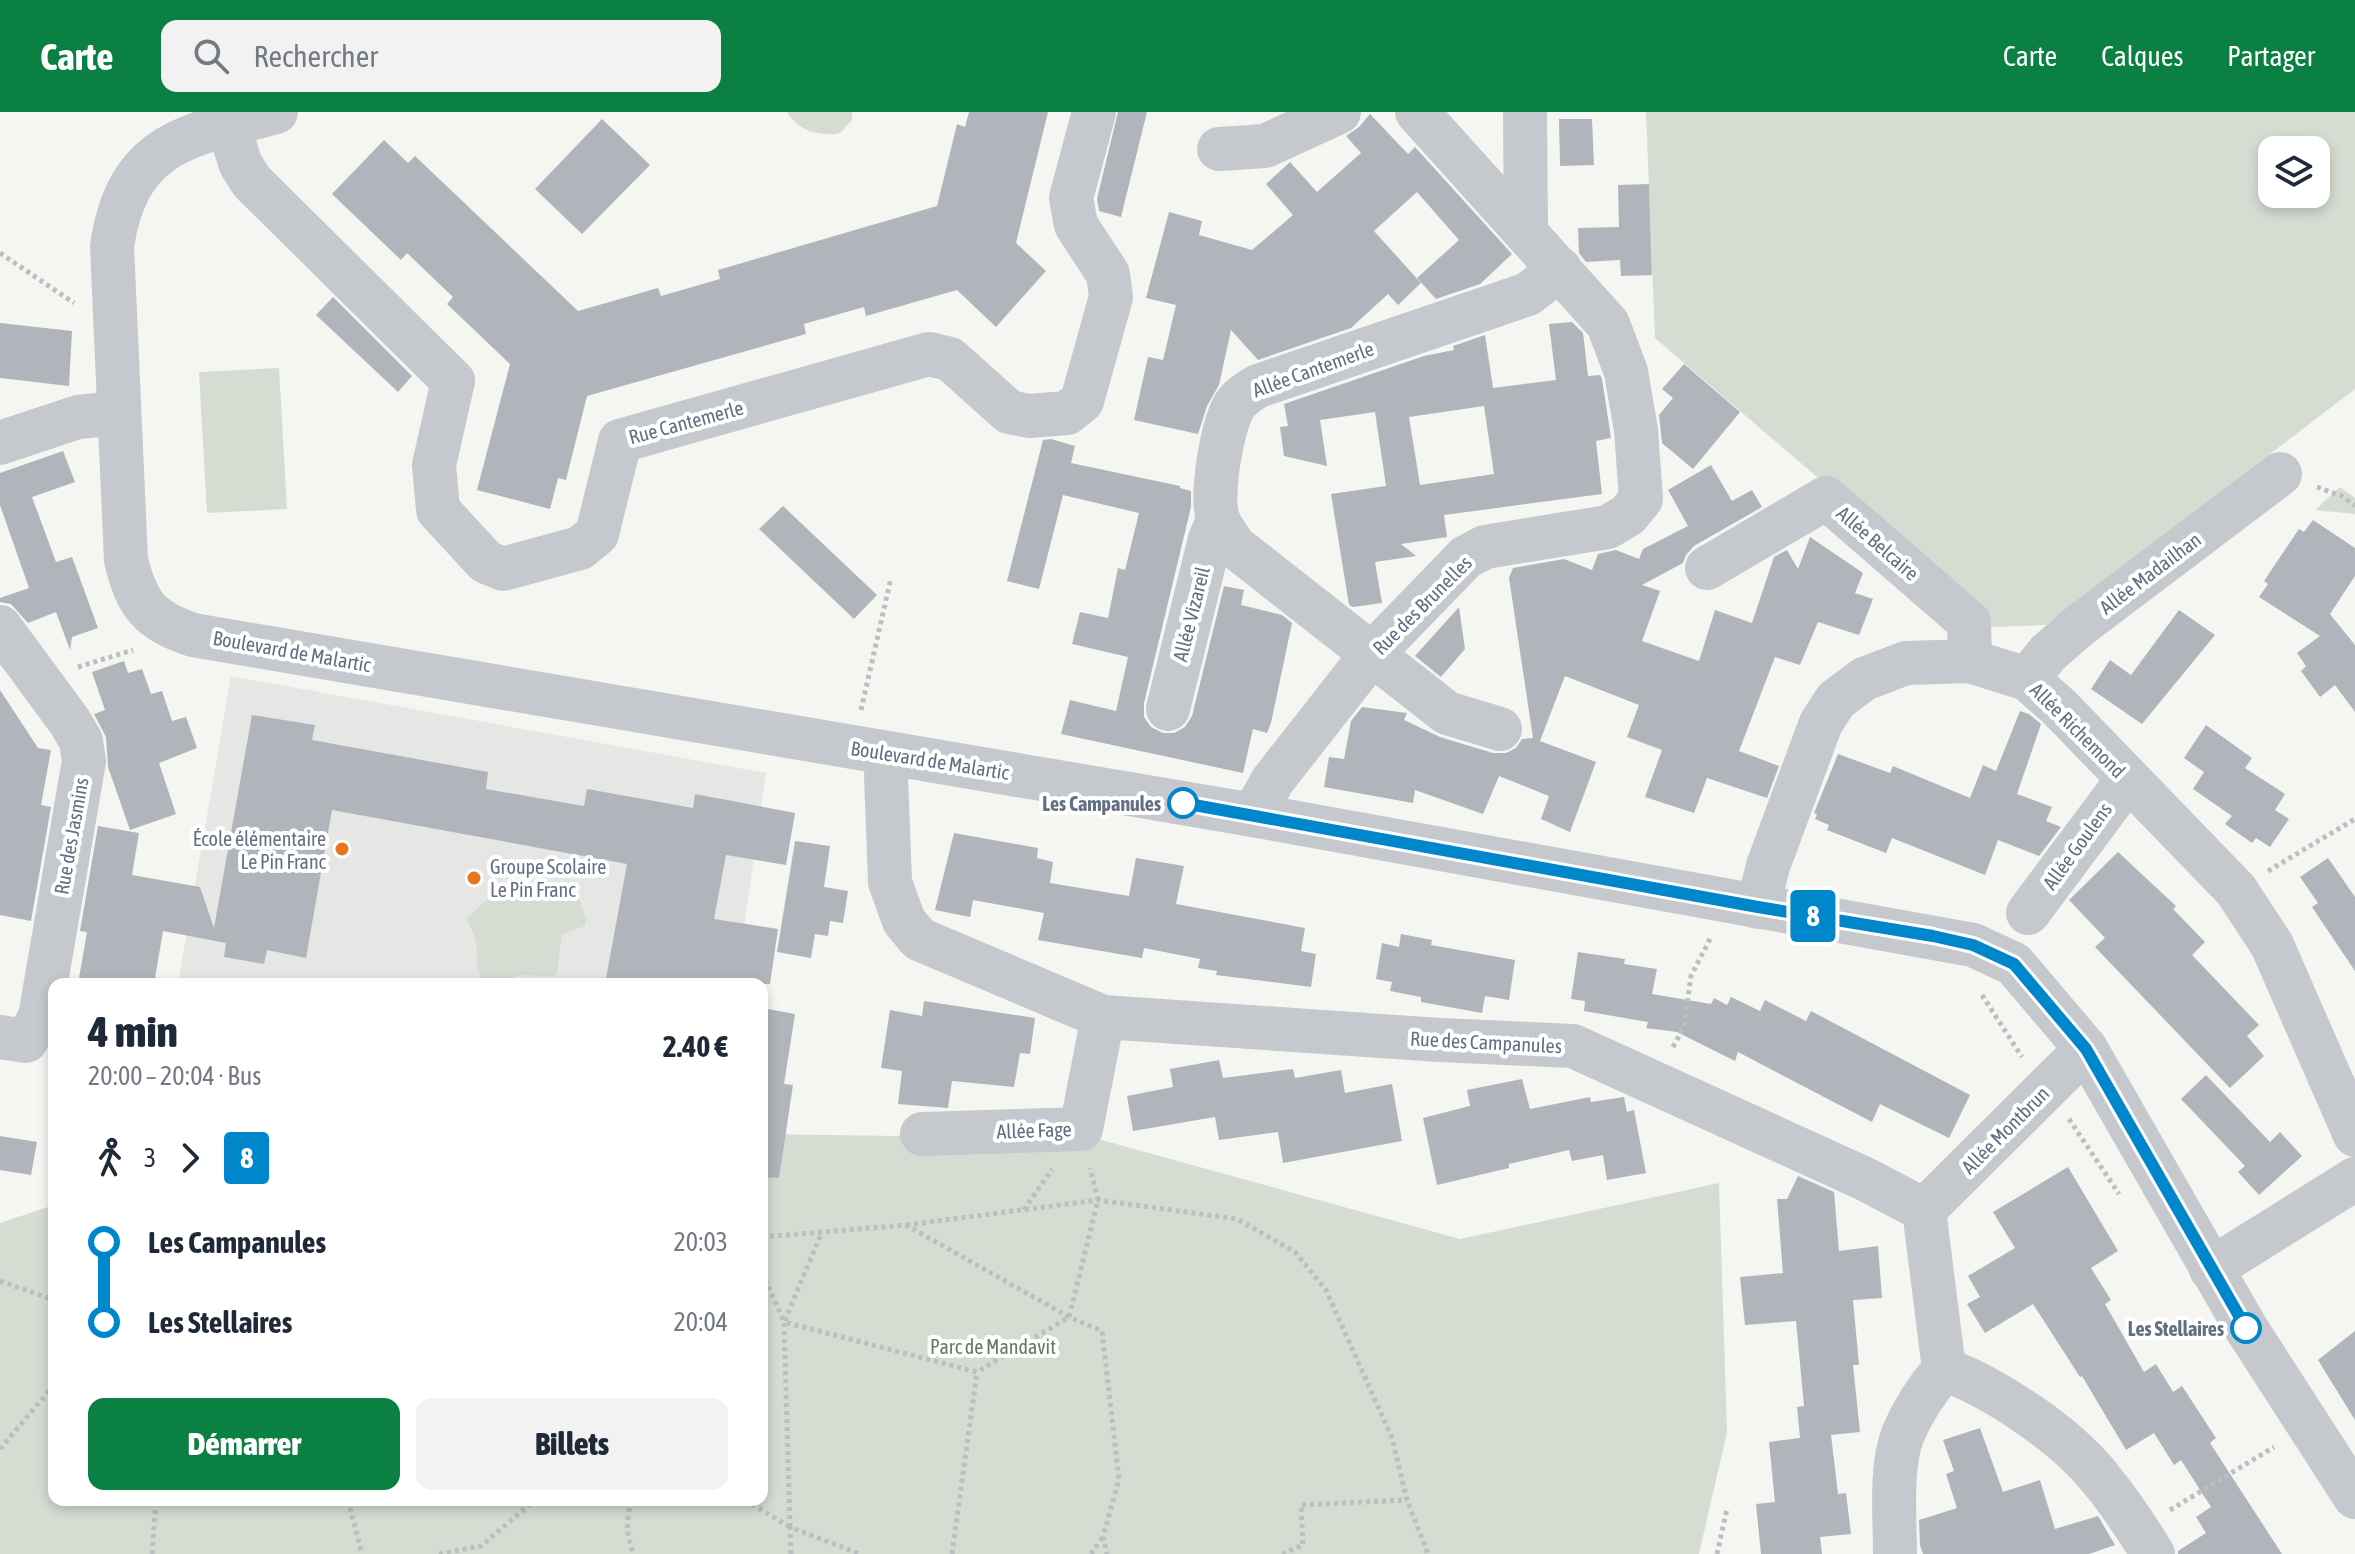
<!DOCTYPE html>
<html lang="fr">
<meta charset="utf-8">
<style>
:root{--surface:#fff;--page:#f2f2f3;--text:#1f2937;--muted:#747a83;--accent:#0b8043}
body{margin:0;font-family:"Asap Condensed",sans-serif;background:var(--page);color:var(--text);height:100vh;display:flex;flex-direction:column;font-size:30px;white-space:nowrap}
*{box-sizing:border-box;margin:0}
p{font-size:26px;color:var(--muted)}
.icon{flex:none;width:44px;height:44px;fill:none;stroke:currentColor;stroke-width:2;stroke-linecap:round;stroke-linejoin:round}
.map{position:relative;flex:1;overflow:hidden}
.side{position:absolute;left:48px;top:866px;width:720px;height:528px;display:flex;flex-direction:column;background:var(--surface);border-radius:16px;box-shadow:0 4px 12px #0003}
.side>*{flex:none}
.badge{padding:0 16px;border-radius:6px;font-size:28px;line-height:52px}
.tools{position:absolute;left:2258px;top:24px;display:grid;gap:16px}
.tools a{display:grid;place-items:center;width:72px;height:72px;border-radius:16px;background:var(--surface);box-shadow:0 4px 12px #0003;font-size:40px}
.map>.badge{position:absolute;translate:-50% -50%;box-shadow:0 0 0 4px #fff}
.legs{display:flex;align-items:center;gap:12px;height:88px;padding:0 40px;font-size:26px}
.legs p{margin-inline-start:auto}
.summary{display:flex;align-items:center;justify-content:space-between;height:136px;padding:0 40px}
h1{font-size:44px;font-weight:800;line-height:60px}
.action{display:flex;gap:16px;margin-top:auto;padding:16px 40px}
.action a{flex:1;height:92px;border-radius:16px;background:var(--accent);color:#fff;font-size:32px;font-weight:800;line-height:92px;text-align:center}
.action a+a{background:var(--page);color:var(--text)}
ul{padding:0 40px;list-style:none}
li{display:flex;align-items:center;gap:28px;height:80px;font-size:30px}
li i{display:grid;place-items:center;width:12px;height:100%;margin:0 10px;background:currentColor}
li i::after{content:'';width:20px;height:20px;margin:-10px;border:6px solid;border-radius:50%;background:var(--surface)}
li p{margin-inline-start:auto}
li:first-child i{background:linear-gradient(#0000 50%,currentColor 0)}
li:last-child i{background:linear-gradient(currentColor 50%,#0000 0)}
header{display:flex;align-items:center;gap:48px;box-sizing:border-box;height:112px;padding:0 40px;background:var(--accent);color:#fff}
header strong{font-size:38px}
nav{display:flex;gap:44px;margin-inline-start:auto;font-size:28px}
.search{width:560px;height:72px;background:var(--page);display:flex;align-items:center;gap:20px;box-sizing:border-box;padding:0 28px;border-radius:16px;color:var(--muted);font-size:30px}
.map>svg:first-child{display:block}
.built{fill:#e6e6e5}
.green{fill:#d5ddd3;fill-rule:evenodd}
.building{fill:#b0b5bc;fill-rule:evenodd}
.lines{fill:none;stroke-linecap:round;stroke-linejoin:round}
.path{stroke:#bcbec1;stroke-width:5;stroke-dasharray:4 4;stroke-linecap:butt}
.minor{stroke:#c5c8cc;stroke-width:44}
.line-1-casing{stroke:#fff;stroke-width:18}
.line-1{stroke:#0086cb;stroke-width:12}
.stop-1-dot{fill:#fff;stroke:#0086cb;stroke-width:4}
.poi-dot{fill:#ea741e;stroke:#fff;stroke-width:3}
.labels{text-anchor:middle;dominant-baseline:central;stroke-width:8;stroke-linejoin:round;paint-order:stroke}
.street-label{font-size:20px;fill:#636f84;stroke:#fff}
.stop-label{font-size:20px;font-weight:bold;fill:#636f84;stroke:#fff;text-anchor:end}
.poi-label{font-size:20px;fill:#636f84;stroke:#fff;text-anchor:end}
.park-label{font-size:20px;fill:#637b62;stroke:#fff}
</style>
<header>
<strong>Carte</strong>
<div class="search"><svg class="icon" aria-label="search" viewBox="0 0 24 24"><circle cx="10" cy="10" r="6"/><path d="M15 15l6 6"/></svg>Rechercher</div>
<nav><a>Carte</a><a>Calques</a><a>Partager</a></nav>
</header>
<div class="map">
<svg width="2355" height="1442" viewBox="0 0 2355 1442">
<rect width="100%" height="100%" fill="#f5f6f2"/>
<!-- built -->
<polygon class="built" points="231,564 766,661 736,872 178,872"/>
<!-- green -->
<g class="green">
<path d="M787 0H852V8L840 21C819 25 798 19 787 0Z"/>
<path d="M1646 0H2355V277L2046 513 1992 515 1655 226ZM2272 38H2316V82H2272Z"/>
<polygon points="279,256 287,397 207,401 199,260"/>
<polygon points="2340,375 2355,386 2355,402 2315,398"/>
<path d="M513 772 578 783 586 808 585 814 562 822 557 861 553 864 522 863 503 868H483C473 854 480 839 474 824 472 816 468 814 467 806L499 777Z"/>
<polygon points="762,1022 1098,1027 1460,1127 1719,1071 1727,1320 1699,1442 0,1442 0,1111 54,1093 54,1388 762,1388"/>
</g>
<!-- building -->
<g class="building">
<polygon points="969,0 1048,0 1016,131 1046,159 996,215 957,178 866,204 864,195 804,212 806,222 587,284 566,368 558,366 550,397 477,378 510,252 447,192 453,185 407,141 401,148 332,82 384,28 408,51 415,44 578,199 658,176 661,184 720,167 718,158 937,94 957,12 965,15"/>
<polygon points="1118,0 1147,0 1121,105 1099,99 1097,87"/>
<polygon points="1370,2 1408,42 1415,35 1512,142 1480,172 1436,187 1417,166 1459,128 1417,80 1374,119 1421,171 1398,193 1388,182 1351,216 1258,248 1231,218 1219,273 1207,294 1198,322 1134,308 1148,245 1163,248 1176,193 1146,186 1169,100 1202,109 1199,123 1252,138 1293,103 1266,72 1290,50 1317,80 1361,41 1346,24 1359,15"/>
<polygon points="602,7 650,53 582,122 535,77"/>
<polygon points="1559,7 1592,7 1594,53 1560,54"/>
<polygon points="1649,72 1652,163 1621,164 1620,148 1586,150 1579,141 1578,116 1619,115 1618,73"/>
<polygon points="333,185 412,264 398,280 316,203"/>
<path d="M1572 210 1583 221 1588 264 1600 263 1602 267 1611 326 1596 329 1602 382 1444 403 1447 425 1401 432 1416 444 1375 450 1382 491 1353 495 1349 493 1331 382 1386 374 1375 300 1320 308 1327 354 1284 344 1280 315 1288 314 1284 292 1424 244 1454 238 1453 234 1485 223 1493 276 1556 268 1549 212ZM1484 294 1494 362 1420 373 1409 305Z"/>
<polygon points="0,211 72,219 69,274 0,266"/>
<polygon points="1684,252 1740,300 1693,357 1662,331 1659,303 1673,286 1662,277"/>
<polygon points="1051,327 1075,334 1071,351 1180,374 1180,376 1191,379 1191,395 1144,591 1144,605 1151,615 1163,621 1174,621 1185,615 1192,604 1224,474 1244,478 1241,493 1282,503 1292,511 1271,611 1267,621 1253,617 1243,661 1061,622 1070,588 1116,599 1128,545 1072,532 1080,500 1108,506 1118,456 1125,458 1139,401 1063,383 1039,477 1007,469 1043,328"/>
<polygon points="63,339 75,370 32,385 56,450 72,445 98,516 72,525 70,538 56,500 28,511 11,492 0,490 0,486 29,476 0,393 0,361"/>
<polygon points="1711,353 1732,389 1752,378 1762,395 1694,434 1686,443 1683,451 1642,473 1660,479 1642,529 1699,549 1715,498 1752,511 1774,445 1787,438 1798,457 1810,425 1863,461 1855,481 1873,487 1859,523 1818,510 1800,553 1775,545 1739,639 1779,654 1767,686 1707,666 1694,701 1645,685 1662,638 1627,625 1639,593 1565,564 1540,629 1596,650 1570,720 1541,707 1549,684 1499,664 1483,702 1415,678 1413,691 1324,675 1329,645 1344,647 1351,609 1362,595 1407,601 1404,608 1440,625 1493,641 1506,641 1516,636 1522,627 1533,626 1509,466 1513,456 1564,447 1592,458 1598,442 1616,438 1639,447 1643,437 1688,414 1668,378"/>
<polygon points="783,394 877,483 854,507 759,417"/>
<polygon points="2313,408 2355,436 2355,464 2330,502 2355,533 2355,600 2335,573 2320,585 2301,559 2306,554 2297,541 2320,524 2259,485 2268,472 2264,469 2299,417 2304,420"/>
<polygon points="1459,495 1465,537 1441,565 1415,544"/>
<polygon points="2179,498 2215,523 2142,612 2091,577 2110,548 2131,563"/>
<polygon points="124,549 128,561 142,557 151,582 162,579 172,609 186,605 197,636 159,651 176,702 130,718 108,655 106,625 94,602 105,598 92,560"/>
<polygon points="0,578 38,636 51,638 41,693 51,695 31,809 0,803"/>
<polygon points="2020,599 2029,602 2041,612 2017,682 2052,695 2046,709 2061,715 2039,744 1998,728 1985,763 1892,726 1886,741 1827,718 1829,713 1815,707 1817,702 1814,701 1838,642 1890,661 1893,654 1970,686 1983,653 1996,659"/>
<polygon points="252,603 315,613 312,628 488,660 486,677 584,694 587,677 693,696 695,682 795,701 786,753 726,743 714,807 778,817 770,872 605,872 627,752 332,698 306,846 267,838 264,852 224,845 226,831 163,819 154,872 78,872 87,820 80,819 98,714 139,721 132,763 200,775 214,816"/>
<polygon points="2206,613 2252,646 2245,656 2285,682 2275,698 2289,707 2270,735 2256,726 2252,731 2225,712 2232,704 2193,677 2204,660 2184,646"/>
<polygon points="954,721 1038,736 1037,746 1053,750 1050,771 1129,784 1136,746 1184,754 1176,792 1305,816 1301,839 1316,842 1311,875 1216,863 1217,859 1198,856 1200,847 1144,836 1142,846 1038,828 1044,801 973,788 970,805 935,798"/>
<polygon points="795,729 830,734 824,775 848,779 843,811 830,809 828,824 815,822 811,846 777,840"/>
<polygon points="2118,740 2176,794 2173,797 2205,830 2192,843 2259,913 2247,924 2264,944 2230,976 2095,835 2105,826 2069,788"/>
<polygon points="2328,746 2355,785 2355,859 2312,795 2318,791 2300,765"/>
<polygon points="1401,822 1432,828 1431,833 1515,848 1509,888 1485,884 1482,901 1421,890 1421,885 1390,879 1392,870 1376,867 1382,831 1399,835"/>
<polygon points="1578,840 1625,847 1624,852 1657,857 1652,882 1711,892 1714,886 1727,893 1731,885 1760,899 1765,888 1806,909 1811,899 1970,983 1949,1026 1880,992 1872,1010 1738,940 1735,949 1677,920 1646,916 1648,910 1584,899 1585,889 1571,887"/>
<polygon points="924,889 1035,906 1030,942 1020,941 1014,975 952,969 948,996 898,992 902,959 881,956 890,898 922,904"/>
<polygon points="762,896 795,902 784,972 793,973 779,1066 762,1065"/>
<polygon points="1219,948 1223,966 1293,957 1295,966 1341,958 1345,981 1392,972 1402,1029 1283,1051 1278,1020 1219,1028 1215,1005 1133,1019 1127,984 1173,975 1170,957"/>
<polygon points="2206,963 2270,1030 2280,1020 2302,1044 2259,1083 2238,1060 2245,1054 2181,987"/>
<polygon points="1522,967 1530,997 1590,985 1591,990 1624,985 1627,1000 1634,998 1646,1061 1607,1068 1603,1043 1572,1049 1569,1038 1509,1052 1509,1056 1437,1073 1423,1006 1470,994 1467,978"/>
<polygon points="0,1024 37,1030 31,1063 0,1058"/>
<polygon points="2068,1055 2118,1139 2091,1156 2111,1188 2105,1192 2144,1260 2156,1252 2173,1280 2182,1274 2216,1326 2210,1331 2282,1442 2178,1442 2178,1439 2206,1421 2196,1405 2211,1395 2181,1348 2174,1353 2154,1321 2126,1338 2082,1264 2080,1265 2033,1192 1985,1221 1967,1192 1980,1185 1968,1164 2015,1136 1993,1100"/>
<polygon points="1798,1064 1834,1080 1839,1139 1878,1134 1882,1186 1853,1188 1859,1253 1853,1253 1860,1320 1831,1323 1838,1382 1846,1381 1851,1422 1820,1425 1822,1442 1761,1442 1756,1392 1775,1390 1769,1330 1800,1326 1797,1295 1804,1294 1796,1209 1745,1213 1740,1165 1783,1161 1777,1087 1787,1087"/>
<polygon points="2355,1219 2355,1308 2318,1248"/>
<polygon points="1980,1316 2003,1380 2040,1368 2055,1417 2098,1404 2115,1433 2089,1442 1923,1442 1920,1433 1919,1408 1957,1396 1946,1362 1954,1359 1943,1328"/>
</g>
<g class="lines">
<!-- path -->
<g class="path">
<polyline points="0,141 74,191"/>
<polyline points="2317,375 2342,384 2355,394"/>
<polyline points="78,555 133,538"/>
<polyline points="861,598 891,466"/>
<polyline points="2268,759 2355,707"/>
<polyline points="1982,883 2022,945"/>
<polyline points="1673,935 1684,915 1691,864 1711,825"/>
<polyline points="2069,1007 2119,1082"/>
<polyline points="1024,1098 1052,1057"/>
<polyline points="906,1113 1098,1088 1237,1107 1295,1140 1326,1178 1392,1326 1407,1388 1428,1442"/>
<polyline points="762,1125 906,1113 1069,1205 1102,1219 1119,1367 1103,1425 1107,1442"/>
<polyline points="762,1160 784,1210 822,1120"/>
<polyline points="0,1169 54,1188"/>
<polyline points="0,1337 54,1273"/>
<polyline points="348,1388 362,1442"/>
<polyline points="630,1388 627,1418 633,1442"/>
<polyline points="745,1388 790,1415"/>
<polyline points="2170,1398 2274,1335"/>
<polyline points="790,1415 784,1210 977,1260 1069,1205 1098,1088 1090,1056"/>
<polyline points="152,1442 156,1388"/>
<polyline points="439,1442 481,1434 535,1388"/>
<polyline points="791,1442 790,1415 860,1442"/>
<polyline points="952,1442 977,1260"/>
<polyline points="1091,1442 1103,1425"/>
<polyline points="1282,1442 1303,1433 1301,1393 1407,1388"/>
<polyline points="1717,1442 1727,1397"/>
</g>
<!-- minor -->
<g class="minor">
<path d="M276 0C187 24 128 29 112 134L126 448C137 493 149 508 193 523L1253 703 1973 833 2014 852 2086 937 2246 1216 2355 1385"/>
<polyline points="1525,0 1526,119"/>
<polyline points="228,13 241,53 252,70 453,269 434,353 438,398 486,450 503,457 580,436 597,422 620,329 929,242 950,247 1009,300 1029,304 1067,301 1082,289 1111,185 1108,162 1076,113 1071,86 1094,0"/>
<polyline points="1219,37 1265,34 1339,0"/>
<polyline points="0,331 78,305 118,301"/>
<polyline points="1707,456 1826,386 1969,510 1970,549"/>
<polyline points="0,515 70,610 81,629 84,649 40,905 26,929 0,925"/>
<polyline points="2027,567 2048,541 2079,514 2280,362"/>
<polyline points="1168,597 1210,427 1218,408"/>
<path d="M1500 617 1447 601 1234 434C1229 426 1221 416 1218 407 1210 384 1222 315 1234 294 1240 285 1248 280 1258 274L1528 182 1560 157"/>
<path d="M892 642 886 664 890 770 904 809 919 827 1103 905 1440 928 1573 934 1865 1067 1924 1098 1944 1257C1995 1276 2066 1323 2100 1366 2120 1390 2137 1416 2153 1442"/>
<polyline points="1253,703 1273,668 1371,543 1466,445 1485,435 1608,415 1628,403 1641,387 1636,318 1626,260 1608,212 1417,0"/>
<polyline points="1758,795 1768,754 1821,611 1836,588 1864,567 1906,551 1970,549 2027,567 2059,595 2236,778 2272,833 2355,1023"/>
<polyline points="2028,801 2128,667"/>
<polyline points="922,1022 1081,1017 1103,905"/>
<polyline points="1924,1098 2086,937"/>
<polyline points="2211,1157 2355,1067"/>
<path d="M1895 1442C1895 1406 1890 1355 1903 1322 1913 1298 1928 1276 1944 1257"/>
</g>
</g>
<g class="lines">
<defs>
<polyline id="line-1" points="1183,691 1758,795 1933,824 1973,833 2014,852 2086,937 2246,1216"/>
</defs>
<!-- line-1 casing -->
<use href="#line-1" class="line-1-casing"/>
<!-- line-1 -->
<use href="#line-1" class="line-1"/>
</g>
<!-- markers -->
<g class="stop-1-dot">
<circle cx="1183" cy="691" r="14"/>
<circle cx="2246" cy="1216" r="14"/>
</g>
<g class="poi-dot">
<circle cx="342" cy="737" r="8"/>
<circle cx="474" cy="766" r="8"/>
</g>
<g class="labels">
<!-- street labels -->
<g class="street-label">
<text transform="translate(1313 257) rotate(-20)">Allée Cantemerle</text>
<text transform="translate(686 310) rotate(-15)">Rue Cantemerle</text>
<text transform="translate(1878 431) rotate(41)">Allée Belcaire</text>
<text transform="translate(2150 461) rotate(-37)">Allée Madailhan</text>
<text transform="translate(1422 493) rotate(-45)">Rue des Brunelles</text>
<text transform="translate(1191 502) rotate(-76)">Allée Vizareil</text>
<text transform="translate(292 539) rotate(10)">Boulevard de Malartic</text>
<text transform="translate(2078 618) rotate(45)">Allée Richemond</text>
<text transform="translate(930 648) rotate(9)">Boulevard de Malartic</text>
<text transform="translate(71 724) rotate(-80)">Rue des Jasmins</text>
<text transform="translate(2077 734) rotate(-54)">Allée Goulens</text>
<text transform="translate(1486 930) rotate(3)">Rue des Campanules</text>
<text transform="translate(1034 1018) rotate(-2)">Allée Fage</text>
<text transform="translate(2005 1018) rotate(-45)">Allée Montbrun</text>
</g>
<!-- stop labels -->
<g class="stop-label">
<text x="1161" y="691">Les Campanules</text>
<text x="2224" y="1216">Les Stellaires</text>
</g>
<!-- poi labels -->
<g class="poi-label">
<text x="326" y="726">École élémentaire<tspan x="326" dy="23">Le Pin Franc</tspan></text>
<text x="490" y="754" text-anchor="start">Groupe Scolaire<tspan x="490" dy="23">Le Pin Franc</tspan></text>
</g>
<!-- park labels -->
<g class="park-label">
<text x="993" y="1234">Parc de Mandavit</text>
</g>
</g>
</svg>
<div class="tools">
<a><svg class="icon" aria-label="layers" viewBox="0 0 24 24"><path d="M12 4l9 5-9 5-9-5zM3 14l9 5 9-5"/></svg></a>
</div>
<b class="badge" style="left:1813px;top:804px;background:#0086cb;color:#fff">8</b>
<section class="side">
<div class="summary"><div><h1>4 min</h1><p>20:00 – 20:04 · Bus</p></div><b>2.40 €</b></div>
<div class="legs"><svg class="icon" aria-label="walk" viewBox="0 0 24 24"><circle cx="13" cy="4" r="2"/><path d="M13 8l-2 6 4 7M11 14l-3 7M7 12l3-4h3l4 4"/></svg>3<svg class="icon" aria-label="forward" viewBox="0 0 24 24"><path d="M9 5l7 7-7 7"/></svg><b class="badge" style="background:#0086cb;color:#fff">8</b></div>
<ul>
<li><i style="color:#0086cb"></i><b>Les Campanules</b><p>20:03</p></li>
<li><i style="color:#0086cb"></i><b>Les Stellaires</b><p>20:04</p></li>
</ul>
<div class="action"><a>Démarrer</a><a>Billets</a></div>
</section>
</div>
